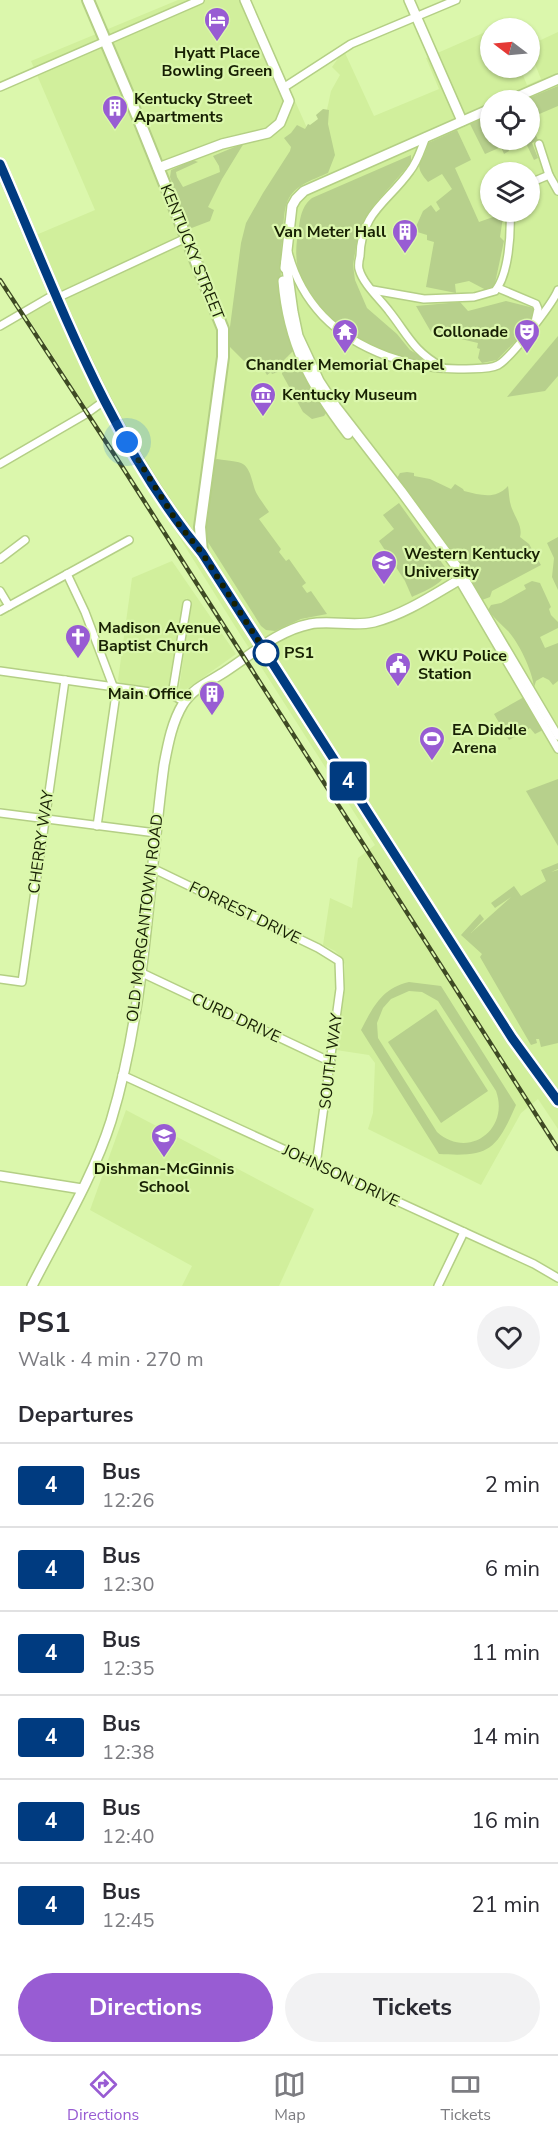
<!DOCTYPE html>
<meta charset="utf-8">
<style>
:root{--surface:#fff;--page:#f2f2f3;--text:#2b2b33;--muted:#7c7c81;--line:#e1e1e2;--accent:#985cd3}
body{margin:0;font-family:"Nunito Sans",sans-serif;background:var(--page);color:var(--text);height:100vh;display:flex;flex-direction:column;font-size:22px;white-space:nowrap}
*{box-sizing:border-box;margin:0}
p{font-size:20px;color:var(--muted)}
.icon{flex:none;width:33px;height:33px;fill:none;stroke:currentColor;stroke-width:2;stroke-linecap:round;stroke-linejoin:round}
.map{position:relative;height:1286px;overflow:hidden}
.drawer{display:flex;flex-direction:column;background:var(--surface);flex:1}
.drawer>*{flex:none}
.badge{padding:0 12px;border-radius:4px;font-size:21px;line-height:39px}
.needle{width:39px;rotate:286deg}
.fabs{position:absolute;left:480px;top:18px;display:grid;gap:12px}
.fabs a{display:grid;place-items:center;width:60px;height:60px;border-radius:50%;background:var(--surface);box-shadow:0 2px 4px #0004;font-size:30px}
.you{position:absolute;width:30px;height:30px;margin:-15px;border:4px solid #fff;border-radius:50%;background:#1a73e8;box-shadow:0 0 0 9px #1a73e833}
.map>.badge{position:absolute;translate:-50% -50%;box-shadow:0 0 0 3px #fff}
h2{padding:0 18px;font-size:22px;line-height:54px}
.round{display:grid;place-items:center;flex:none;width:63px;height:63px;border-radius:32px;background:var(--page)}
.overview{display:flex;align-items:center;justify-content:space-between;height:102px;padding:0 18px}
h1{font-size:28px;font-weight:700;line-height:45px}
.primary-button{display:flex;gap:12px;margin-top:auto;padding:12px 18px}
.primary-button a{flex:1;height:69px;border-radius:36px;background:var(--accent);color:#fff;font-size:24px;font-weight:700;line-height:69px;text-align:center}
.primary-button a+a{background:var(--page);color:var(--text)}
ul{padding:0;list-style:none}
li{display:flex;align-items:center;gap:18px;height:84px;padding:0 18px;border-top:2px solid var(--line)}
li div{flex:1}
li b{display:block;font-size:22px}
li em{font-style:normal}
li .badge{min-width:66px;font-weight:700;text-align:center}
.tab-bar{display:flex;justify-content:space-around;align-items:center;height:84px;border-top:2px solid var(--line);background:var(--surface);font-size:16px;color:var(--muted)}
.tab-bar a{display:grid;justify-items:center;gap:3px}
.tab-bar .on{color:var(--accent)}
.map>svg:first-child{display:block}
.built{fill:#d1ef9c;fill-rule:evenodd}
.green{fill:#b7d08c;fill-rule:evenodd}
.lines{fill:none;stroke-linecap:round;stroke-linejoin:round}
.street-casing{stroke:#b4cf85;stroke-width:10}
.secondary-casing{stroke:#b4cf85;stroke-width:12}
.primary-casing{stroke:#b4cf85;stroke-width:14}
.street{stroke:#fff;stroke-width:7}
.secondary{stroke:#fff;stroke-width:9}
.primary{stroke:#fff;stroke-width:10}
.rail-casing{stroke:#3e4a24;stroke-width:4.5}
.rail{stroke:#dbf7ac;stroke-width:2;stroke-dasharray:7;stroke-linecap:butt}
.line-casing{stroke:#fff;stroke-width:14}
.line{stroke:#003b80;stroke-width:9}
.walk{stroke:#172003;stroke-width:6;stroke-dasharray:0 10.8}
.stop-dot{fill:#fff;stroke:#003b80;stroke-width:3}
.labels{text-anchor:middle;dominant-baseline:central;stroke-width:4.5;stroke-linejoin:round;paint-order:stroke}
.poi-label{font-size:16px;font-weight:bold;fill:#172003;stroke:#dbf7ac;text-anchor:start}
.street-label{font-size:16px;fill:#172003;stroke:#dbf7ac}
.stop-label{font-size:16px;font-weight:bold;fill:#172003;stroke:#dbf7ac;text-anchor:start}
</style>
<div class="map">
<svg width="558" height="1286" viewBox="0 0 558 1286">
<rect width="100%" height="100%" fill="#dbf7ac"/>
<!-- built -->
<g class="built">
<path d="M178 0H250L307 128 325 119 331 91 340 75 332 67 339 57 345 53 374 116 439 89 426 58 490 30V68H520L527 85 541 79 530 52V45L558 32V1129L538 1099 521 1113 481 1185 368 1129 373 1113 375 1063 369 1055 336 1050 345 976V965L342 958 335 951 323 945 330 898 352 908 358 858 375 845 233 623 136 468 97 401 86 407 27 316 52 301 47 290 57 284 36 235 95 210 31 61ZM490 100H530V140H490ZM490 172H530V212H490Z"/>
<polygon points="172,561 236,654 184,691 180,691 179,689 191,604 186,598 171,688 170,690 122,684 118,680 132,578"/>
<polygon points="126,1110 314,1209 279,1286 182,1286 192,1266 90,1210"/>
</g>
<!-- green -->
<g class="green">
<polygon points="558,86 558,106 530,118 530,100 524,100"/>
<path d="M323 109 329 110 328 124 335 155 328 173C315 179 297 184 289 198 284 207 284 219 283 230 279 270 279 311 294 350L280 364 278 372 272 374 271 372 267 375 256 357 244 361 230 347 228 342 241 243 246 223 263 193 290 151 291 147 284 138 291 133 297 125 305 129 308 124 310 125 318 119 316 115Z"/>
<polygon points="490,115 490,140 530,140 530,122 538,140 532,143 538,158 534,160 525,141 508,148 509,151 504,154 501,147 485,154 470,124"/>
<path d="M457 130 471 160 455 168 479 222 496 216 495 212H507V217H503L500 237 504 241 494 288 488 291 469 281 455 284 456 293 426 287 434 242 427 240V235L414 231 423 211 431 205 436 212 440 209 436 202 452 189 442 174 428 182C410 162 425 162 428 143Z"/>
<polygon points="244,143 222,179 208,207 214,210 210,221 189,229 170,177 171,170 193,160 198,162 176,172 177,177 183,187 220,172 219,166 213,156"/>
<path d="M411 155V161L408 166 374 205 359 230 353 265 355 280 367 308 397 334 410 350 438 367C376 353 287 319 297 240 300 224 299 208 312 198Z"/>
<polygon points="506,301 534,308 530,326 497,360 482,363 478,358 480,349 477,348 478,343 461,339 461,335 449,332 448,336 431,332 416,306 460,302 468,311"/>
<polygon points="558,336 558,376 545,391 507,397"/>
<polygon points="292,359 296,359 326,413 324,416 312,419 303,412 282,374 283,366"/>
<path d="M217 459C244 463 247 459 254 487 256 495 264 504 269 512L259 519 281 549 279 552 286 561 289 559 306 583 302 586 307 593 311 591 327 614 301 619 275 631 266 630 261 626 206 539 205 530 214 460Z"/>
<path d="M407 472 414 473V476L430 479 451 489 455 484 463 489 464 491C481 495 495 500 508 486 509 492 509 500 511 506 515 518 523 526 520 537L529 544 541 565 492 591 490 597 482 600 396 480 400 473Z"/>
<path d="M399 503 447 570C445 584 424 591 412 597L405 581 379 541 394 529 383 515Z"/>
<polygon points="558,537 558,590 552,577 554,558 547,543"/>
<path d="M532 581 540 583 551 607 549 609 551 615 558 622V628L540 637 545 648 558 643V681L553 685 549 680 543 677 536 681 534 687C532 670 519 643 508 631 501 624 494 618 488 610L491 605 501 603 526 589 524 585Z"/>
<polygon points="524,697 543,730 535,734 530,728 509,740 494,714"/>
<polygon points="558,779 558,846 526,791"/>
<polygon points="558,863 558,869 551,872 558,870 558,1043 541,1047 539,1039 536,1039 537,1043 531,1045 480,957 482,954 461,935 480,914 484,919 471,933 511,897 495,908 491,903 514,886 521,896 546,881 541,870"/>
<path d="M409 982 441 986 516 1105C496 1151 489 1157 439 1154L361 1030C373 1007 382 988 409 982ZM409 991 422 992 438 1001 496 1091C510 1130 468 1160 437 1132L378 1038 377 1023 383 1008 391 999Z"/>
<polygon points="436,1009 488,1091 441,1123 388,1042"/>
</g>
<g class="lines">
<defs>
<g id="street">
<polyline points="0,87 200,0"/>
<polyline points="283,88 351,44 456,0"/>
<path d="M426 137C421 149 418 161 410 171 388 202 361 212 360 256 359 260 358 265 359 269 363 284 380 299 389 311 408 335 413 351 442 367"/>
<polyline points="539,144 549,175"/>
<polyline points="530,183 549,175 558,191"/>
<path d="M288 252C294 275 306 298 323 316 357 351 414 370 462 369 473 368 488 370 498 365 510 359 553 303 558 290"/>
<polyline points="498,288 536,304 538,309 535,322"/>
<path d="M373 290 424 299 474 297 495 291C509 274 511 233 510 212"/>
<polyline points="57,298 186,238"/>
<polyline points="0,326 55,294"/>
<polyline points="0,464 86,414 104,401"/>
<polyline points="0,559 25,540"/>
<polyline points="67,574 85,612 116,694 97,826"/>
<polyline points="464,577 558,736"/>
<polyline points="459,580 558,749"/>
<polyline points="0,591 9,606"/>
<polyline points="0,611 129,540"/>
<polyline points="0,671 172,695 185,702"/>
<polyline points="172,695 187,604"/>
<polyline points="0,813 156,833"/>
<polyline points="152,868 318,948 339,961 340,989 316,1165"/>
<polyline points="142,973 331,1062"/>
<polyline points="0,979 22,982 65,680"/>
<polyline points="122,1075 534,1264 558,1278"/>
<polyline points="438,1286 464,1232"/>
</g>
<g id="secondary">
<polyline points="409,0 462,121"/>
<polyline points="510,100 558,79"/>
<polyline points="158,168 222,144 268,133 280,123 289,101 245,0"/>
<polyline points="285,268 292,206 296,199 304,191 490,109"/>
<path d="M283 281C288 343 311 386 348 434"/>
<polyline points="0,1176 82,1189"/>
<path d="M32 1286C59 1233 93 1178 111 1121 146 1006 148 884 164 765 168 744 172 722 183 704 194 687 211 681 226 671 252 654 279 630 310 624 331 620 353 627 374 622 406 614 436 593 464 577L401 491 336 407 319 381 298 336 293 312 286 262"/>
</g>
<g id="primary">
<polyline points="88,0 139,120 223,329 223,357 200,527 202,553"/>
<path d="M0 164C58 298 109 440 202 553L512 1038 558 1101"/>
</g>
</defs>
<!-- street casing -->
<use href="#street" class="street-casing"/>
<!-- secondary casing -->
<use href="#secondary" class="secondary-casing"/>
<!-- primary casing -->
<use href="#primary" class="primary-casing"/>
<!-- street -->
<use href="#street" class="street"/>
<!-- secondary -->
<use href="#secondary" class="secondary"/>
<!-- primary -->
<use href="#primary" class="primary"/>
<defs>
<polyline id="rail" points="0,280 123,468 558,1149"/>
</defs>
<!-- rail casing -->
<use href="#rail" class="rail-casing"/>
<!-- rail -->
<use href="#rail" class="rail"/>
</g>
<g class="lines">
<defs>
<path id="line" d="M0 164C58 297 108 440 202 553L512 1038 558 1101"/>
</defs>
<!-- line casing -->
<use href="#line" class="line-casing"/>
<!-- line -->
<use href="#line" class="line"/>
<!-- walk -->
<polyline class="walk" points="127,442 177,522 202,553 270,659 266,653"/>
</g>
<!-- icons -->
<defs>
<symbol id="hotel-pin" viewBox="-11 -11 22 30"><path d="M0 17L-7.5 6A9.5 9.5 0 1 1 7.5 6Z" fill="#985cd3" stroke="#dbf7ac"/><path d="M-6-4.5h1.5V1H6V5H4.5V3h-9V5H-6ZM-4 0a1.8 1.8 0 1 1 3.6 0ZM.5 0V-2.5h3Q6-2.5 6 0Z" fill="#fff"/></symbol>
<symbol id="building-pin" viewBox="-11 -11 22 30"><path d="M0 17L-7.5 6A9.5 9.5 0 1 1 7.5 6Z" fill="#985cd3" stroke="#dbf7ac"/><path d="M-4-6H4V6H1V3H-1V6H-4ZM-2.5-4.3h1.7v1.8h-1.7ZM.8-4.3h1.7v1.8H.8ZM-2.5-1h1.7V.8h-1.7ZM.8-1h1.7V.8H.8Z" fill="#fff"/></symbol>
<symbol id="temple-pin" viewBox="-11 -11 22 30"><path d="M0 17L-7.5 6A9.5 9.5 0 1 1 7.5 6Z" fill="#985cd3" stroke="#dbf7ac"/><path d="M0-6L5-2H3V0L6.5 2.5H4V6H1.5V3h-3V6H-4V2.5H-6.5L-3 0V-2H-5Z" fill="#fff"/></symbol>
<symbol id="theatre-pin" viewBox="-11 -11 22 30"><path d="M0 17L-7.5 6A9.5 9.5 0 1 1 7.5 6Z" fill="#985cd3" stroke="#dbf7ac"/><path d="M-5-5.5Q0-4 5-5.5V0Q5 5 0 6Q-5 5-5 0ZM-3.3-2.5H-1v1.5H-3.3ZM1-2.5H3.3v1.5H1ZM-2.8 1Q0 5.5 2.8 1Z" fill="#fff"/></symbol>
<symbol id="museum-pin" viewBox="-11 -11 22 30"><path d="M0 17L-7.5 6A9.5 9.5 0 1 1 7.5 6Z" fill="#985cd3" stroke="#dbf7ac"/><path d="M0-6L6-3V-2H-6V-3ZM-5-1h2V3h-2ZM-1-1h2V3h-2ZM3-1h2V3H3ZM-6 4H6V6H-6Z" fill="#fff"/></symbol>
<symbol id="university-pin" viewBox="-11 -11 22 30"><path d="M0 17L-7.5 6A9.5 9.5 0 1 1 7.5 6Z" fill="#985cd3" stroke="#dbf7ac"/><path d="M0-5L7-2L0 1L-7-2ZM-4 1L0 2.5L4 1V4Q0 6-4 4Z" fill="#fff"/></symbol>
<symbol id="church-pin" viewBox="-11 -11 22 30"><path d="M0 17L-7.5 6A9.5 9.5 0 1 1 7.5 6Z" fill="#985cd3" stroke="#dbf7ac"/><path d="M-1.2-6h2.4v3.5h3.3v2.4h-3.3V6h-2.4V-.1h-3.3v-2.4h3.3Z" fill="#fff"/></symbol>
<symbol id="civic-pin" viewBox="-11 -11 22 30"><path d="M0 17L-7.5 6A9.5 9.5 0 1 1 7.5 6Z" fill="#985cd3" stroke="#dbf7ac"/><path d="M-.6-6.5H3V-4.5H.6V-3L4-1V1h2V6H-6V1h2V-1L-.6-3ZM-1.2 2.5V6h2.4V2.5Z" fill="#fff"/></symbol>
<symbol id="stadium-pin" viewBox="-11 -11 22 30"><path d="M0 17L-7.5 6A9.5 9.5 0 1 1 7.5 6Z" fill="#985cd3" stroke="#dbf7ac"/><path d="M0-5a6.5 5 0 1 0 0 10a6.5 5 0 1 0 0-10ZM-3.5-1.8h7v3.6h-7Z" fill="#fff"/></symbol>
<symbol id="school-pin" viewBox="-11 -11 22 30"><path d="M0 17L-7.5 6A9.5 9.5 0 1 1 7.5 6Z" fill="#985cd3" stroke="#dbf7ac"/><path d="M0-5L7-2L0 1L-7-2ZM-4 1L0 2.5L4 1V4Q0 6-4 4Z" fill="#fff"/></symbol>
</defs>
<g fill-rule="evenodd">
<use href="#hotel-pin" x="202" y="5" width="30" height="40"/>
<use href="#building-pin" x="100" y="93" width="30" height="40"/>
<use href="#building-pin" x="390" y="217" width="30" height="40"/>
<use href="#temple-pin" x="330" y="317" width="30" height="40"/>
<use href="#theatre-pin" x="512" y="317" width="30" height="40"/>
<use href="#museum-pin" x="248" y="380" width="30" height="40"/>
<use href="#university-pin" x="369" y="548" width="30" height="40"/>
<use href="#church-pin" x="63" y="622" width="30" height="40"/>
<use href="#civic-pin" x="383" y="650" width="30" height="40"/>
<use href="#building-pin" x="197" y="679" width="30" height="40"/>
<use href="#stadium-pin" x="417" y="724" width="30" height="40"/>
<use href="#school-pin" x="149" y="1121" width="30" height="40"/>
</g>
<!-- markers -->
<circle class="stop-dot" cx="266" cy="653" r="12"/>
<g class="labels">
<!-- poi labels -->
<g class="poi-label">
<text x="217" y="53" text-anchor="middle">Hyatt Place<tspan x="217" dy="18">Bowling Green</tspan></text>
<text x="134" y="99">Kentucky Street<tspan x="134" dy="18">Apartments</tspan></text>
<text x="386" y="232" text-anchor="end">Van Meter Hall</text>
<text x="508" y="332" text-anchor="end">Collonade</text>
<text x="345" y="365" text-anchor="middle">Chandler Memorial Chapel</text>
<text x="282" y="395">Kentucky Museum</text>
<text x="404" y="554">Western Kentucky<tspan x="404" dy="18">University</tspan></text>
<text x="98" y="628">Madison Avenue<tspan x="98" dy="18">Baptist Church</tspan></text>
<text x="418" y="656">WKU Police<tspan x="418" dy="18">Station</tspan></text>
<text x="192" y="694" text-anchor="end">Main Office</text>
<text x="452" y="730">EA Diddle<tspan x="452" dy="18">Arena</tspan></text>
<text x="164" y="1169" text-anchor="middle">Dishman-McGinnis<tspan x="164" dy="18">School</tspan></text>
</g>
<!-- street labels -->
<g class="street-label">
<text transform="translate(192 252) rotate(68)">KENTUCKY STREET</text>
<text transform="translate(41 842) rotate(-82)">CHERRY WAY</text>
<text transform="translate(245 913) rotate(26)">FORREST DRIVE</text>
<text transform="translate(145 918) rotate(-83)">OLD MORGANTOWN ROAD</text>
<text transform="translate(236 1018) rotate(25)">CURD DRIVE</text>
<text transform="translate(331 1061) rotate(-83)">SOUTH WAY</text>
<text transform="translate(341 1176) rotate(25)">JOHNSON DRIVE</text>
</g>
<!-- stop labels -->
<g class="stop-label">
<text x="284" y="653">PS1</text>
</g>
</g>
</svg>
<div class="fabs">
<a><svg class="needle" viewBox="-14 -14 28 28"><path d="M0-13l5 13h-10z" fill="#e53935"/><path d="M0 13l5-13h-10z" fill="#7c7c81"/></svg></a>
<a><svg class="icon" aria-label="locate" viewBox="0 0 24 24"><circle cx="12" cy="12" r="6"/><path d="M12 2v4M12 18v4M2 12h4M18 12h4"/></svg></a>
<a><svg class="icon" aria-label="layers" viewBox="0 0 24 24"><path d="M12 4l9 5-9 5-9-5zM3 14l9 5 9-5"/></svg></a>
</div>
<div class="you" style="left:127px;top:442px"></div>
<b class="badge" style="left:348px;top:781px;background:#003b80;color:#fff">4</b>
</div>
<section class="drawer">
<div class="overview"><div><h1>PS1</h1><p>Walk · 4 min · 270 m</p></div><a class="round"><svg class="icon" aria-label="heart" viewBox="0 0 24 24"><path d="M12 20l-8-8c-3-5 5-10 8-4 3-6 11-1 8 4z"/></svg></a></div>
<h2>Departures</h2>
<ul>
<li><span class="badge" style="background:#003b80;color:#fff">4</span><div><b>Bus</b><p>12:26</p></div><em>2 min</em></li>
<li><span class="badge" style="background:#003b80;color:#fff">4</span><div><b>Bus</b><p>12:30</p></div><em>6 min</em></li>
<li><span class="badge" style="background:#003b80;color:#fff">4</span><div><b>Bus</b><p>12:35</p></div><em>11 min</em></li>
<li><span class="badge" style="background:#003b80;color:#fff">4</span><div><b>Bus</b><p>12:38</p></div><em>14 min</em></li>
<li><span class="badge" style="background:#003b80;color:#fff">4</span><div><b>Bus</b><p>12:40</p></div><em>16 min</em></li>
<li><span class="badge" style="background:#003b80;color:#fff">4</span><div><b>Bus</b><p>12:45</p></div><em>21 min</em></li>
</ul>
<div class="primary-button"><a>Directions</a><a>Tickets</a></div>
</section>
<nav class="tab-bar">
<a class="on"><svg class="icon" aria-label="directions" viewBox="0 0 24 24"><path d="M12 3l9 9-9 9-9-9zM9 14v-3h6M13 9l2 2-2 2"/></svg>Directions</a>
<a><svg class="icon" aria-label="map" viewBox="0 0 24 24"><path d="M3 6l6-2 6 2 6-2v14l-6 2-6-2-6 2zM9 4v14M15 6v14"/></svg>Map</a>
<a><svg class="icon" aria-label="tickets" viewBox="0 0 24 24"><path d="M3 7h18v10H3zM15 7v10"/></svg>Tickets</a>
</nav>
